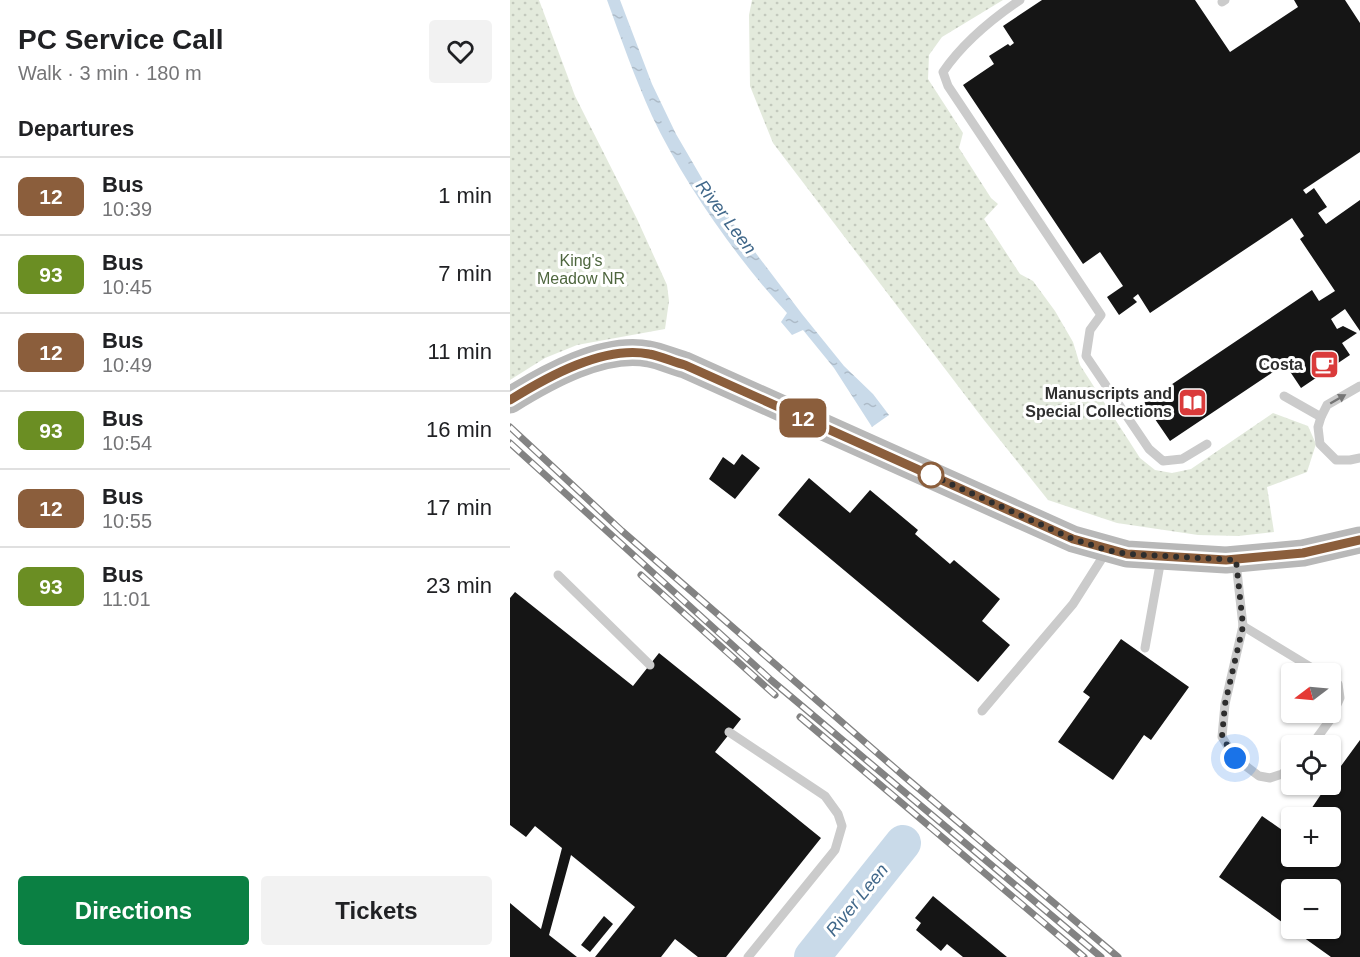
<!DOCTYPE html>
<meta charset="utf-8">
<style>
:root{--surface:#fff;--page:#f2f2f2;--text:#202124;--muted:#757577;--line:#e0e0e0;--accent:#0b8043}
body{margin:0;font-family:Arial,sans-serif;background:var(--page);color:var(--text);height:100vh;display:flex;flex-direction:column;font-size:22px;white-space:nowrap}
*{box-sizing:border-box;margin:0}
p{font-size:20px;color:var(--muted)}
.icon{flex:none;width:33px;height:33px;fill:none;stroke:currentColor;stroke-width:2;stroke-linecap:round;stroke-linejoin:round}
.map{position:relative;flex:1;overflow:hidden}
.side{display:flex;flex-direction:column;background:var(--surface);width:510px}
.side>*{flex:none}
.badge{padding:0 12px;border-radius:9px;font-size:21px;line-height:39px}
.needle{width:39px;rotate:254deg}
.tools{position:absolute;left:771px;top:663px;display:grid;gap:12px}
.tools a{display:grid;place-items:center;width:60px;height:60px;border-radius:6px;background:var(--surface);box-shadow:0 2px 4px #0004;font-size:30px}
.you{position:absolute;width:30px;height:30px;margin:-15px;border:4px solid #fff;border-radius:50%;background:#1a73e8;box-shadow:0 0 0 9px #1a73e833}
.map>.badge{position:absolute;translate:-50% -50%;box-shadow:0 0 0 3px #fff}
h2{padding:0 18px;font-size:22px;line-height:54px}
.round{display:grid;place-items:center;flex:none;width:63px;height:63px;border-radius:6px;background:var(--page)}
.overview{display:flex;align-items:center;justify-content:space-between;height:102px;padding:0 18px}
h1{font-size:28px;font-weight:700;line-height:45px}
.action{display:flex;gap:12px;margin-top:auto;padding:12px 18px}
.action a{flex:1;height:69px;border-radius:6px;background:var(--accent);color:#fff;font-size:24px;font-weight:700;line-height:69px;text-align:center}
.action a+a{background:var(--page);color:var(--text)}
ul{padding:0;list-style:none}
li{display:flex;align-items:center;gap:18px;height:78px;padding:0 18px;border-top:2px solid var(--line)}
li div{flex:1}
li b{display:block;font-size:22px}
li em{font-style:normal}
li .badge{min-width:66px;font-weight:700;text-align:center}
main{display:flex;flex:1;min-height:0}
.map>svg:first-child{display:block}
.grass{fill:url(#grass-dots)}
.water{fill:url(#water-ripples)}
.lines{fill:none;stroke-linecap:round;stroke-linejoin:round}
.river{stroke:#c9dae9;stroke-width:36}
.building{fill:#151515;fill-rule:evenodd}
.lane{stroke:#cbcbcb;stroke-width:9}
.secondary{stroke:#b8b8b8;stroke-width:27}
.rail-casing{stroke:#838383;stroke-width:7}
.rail{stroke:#fff;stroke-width:4.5;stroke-dasharray:14;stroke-linecap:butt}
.oneway{fill:#757575}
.line-casing{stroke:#fff;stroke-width:14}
.line{stroke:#8b5e3c;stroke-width:9}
.walk{stroke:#2e2e2e;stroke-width:6;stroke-dasharray:0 10.8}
.stop-dot{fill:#fff;stroke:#8b5e3c;stroke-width:3}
.labels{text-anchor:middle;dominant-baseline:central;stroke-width:6;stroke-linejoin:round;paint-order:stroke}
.park-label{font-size:16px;fill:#4e663e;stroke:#fff}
.poi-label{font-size:16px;font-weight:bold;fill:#2e2e2e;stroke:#fff;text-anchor:end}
.water-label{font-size:18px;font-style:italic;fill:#41688a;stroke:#fff}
</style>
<main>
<section class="side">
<div class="overview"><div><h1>PC Service Call</h1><p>Walk · 3 min · 180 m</p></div><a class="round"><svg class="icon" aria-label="heart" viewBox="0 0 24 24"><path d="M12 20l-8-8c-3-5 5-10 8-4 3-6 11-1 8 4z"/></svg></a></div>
<h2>Departures</h2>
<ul>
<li><span class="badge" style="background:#8b5e3c;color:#fff">12</span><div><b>Bus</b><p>10:39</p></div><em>1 min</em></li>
<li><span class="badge" style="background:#6b8e23;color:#fff">93</span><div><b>Bus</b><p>10:45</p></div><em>7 min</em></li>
<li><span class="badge" style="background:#8b5e3c;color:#fff">12</span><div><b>Bus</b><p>10:49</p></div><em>11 min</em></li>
<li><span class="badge" style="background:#6b8e23;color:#fff">93</span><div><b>Bus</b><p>10:54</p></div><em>16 min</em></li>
<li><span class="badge" style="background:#8b5e3c;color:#fff">12</span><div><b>Bus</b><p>10:55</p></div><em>17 min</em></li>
<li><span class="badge" style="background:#6b8e23;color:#fff">93</span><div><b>Bus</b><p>11:01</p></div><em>23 min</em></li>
</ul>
<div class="action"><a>Directions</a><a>Tickets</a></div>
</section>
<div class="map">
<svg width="850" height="957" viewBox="0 0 850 957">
<defs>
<pattern id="grass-dots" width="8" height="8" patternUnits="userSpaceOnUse" patternTransform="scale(1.5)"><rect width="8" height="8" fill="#e3eadc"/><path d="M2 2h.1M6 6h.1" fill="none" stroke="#c3c9bd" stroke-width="1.8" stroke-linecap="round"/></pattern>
<pattern id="water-ripples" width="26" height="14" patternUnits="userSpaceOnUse" patternTransform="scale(1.5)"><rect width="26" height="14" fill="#c9dae9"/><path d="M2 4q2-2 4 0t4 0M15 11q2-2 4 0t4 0" fill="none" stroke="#adbbc8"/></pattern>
</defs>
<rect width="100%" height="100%" fill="#fff"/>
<!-- grass -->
<g class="grass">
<polygon points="0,0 29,0 65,96 127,219 157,285 159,301 155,329 67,345 35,358 0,380"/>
<polygon points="242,0 493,0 432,37 419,55 418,79 453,133 449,148 481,198 488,204 474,219 510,274 523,281 545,311 563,342 570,365 630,458 645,470 662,473 681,469 763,413 798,426 806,444 797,472 757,487 764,532 728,536 688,535 607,523 538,500 474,420 263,143 240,86 239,15"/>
</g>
<!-- water -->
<g class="water">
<path d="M97 0H110L142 84 166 134 201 194 292 314 334 366 363 394 379 415 362 427 324 368 293 330 282 335 271 322 277 313C226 258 174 183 142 116 125 78 111 39 97 0Z"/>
<polygon points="372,848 388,861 372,883 336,920 308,957 294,957 334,906"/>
</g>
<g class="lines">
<!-- river -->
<polyline class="river" points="302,957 393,843"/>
</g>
<!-- building -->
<g class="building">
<polygon points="532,0 685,0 720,52 788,7 784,0 835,0 850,23 850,152 793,190 796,194 804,188 817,207 808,213 816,224 850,200 850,331 835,309 821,319 827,329 833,326 847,333 832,343 840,355 791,388 775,364 660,441 634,403 802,290 809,301 825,291 790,239 794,236 782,218 640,313 628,294 623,298 627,302 609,315 597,297 613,286 590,252 573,264 453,85 484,64 479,56 498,44 500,46 504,43 493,26"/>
<polygon points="232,454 250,468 225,499 199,479 213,457 224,465"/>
<polygon points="299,478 340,513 360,490 408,530 405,534 440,564 444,560 490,599 472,621 500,645 468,682 268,515"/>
<polygon points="5,592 123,686 149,653 231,719 205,752 311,838 216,957 188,957 165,939 151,957 85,957 125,907 61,855 39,935 67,957 0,957 0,903 31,929 52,848 25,826 16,837 0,825 0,598"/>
<polygon points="611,639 679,687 641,740 634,735 603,780 548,742 580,697 573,692"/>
<path d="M850 740V957H821L709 877 752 816 782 837V856H820V818H795L818 784H820V781ZM782 890H820V928H782Z"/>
<polygon points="423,896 497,957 453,957 437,944 431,951 406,930 411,923 405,918"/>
<polygon points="94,916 103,924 80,952 71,945"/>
</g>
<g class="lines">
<!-- lane -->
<g class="lane">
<path d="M510 0C482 19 452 44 433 72L438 86 591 315 580 330 576 356 639 449 653 461 672 459 697 444"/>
<polyline points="712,2 715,0"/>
<polyline points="850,386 817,405 811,417 808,427 810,444 826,460 840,460 850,458"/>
<polyline points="774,396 811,417"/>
<polyline points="726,562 733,626 715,704 712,737 725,758 749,776 760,778 772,774 782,766"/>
<polyline points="48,575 140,665"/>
<polyline points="733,626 812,674"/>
<polyline points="635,648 651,559"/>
<polyline points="472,711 563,604 596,552"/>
<polyline points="219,732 315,796 328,814 332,826 325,850 238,957"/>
<polyline points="801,746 820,720 830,698 828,684 820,679"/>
</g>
<!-- secondary -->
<path class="secondary" d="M0 400C37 377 94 345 139 354 151 356 163 362 175 365L563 539 617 554 716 560 793 553 850 540"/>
<defs>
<g id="rail">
<polyline points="0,427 112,531 395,777 608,957"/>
<polyline points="0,443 261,680 591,957"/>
<polyline points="131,575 265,695"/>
<polyline points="290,717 574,957"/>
</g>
</defs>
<!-- rail casing -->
<use href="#rail" class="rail-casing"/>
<!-- rail -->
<use href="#rail" class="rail"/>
</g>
<!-- one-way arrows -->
<defs><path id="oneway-solid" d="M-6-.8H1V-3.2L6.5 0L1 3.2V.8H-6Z" transform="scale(1.5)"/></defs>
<use class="oneway" href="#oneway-solid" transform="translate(828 399) rotate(-30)"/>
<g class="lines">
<defs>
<path id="line" d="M0 400C37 377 94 345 139 354 151 356 163 362 175 365L563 539 617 554 716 560 793 553 850 540"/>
</defs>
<!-- line casing -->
<use href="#line" class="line-casing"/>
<!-- line -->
<use href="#line" class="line"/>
<!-- walk -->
<polyline class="walk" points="421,475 412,471 563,539 597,550 617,554 726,560 733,626 715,704 712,737 725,758"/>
</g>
<!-- icons -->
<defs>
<symbol id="cafe-square" viewBox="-11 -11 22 22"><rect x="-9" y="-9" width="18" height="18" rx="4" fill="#da3b3b" stroke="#fff"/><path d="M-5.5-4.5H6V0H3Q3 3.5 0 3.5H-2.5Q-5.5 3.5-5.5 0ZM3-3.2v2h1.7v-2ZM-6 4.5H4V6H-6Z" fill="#fff"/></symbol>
<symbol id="library-square" viewBox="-11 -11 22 22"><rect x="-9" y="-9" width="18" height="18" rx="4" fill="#da3b3b" stroke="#fff"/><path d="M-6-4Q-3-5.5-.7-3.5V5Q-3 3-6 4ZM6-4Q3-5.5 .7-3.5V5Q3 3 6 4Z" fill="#fff"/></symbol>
</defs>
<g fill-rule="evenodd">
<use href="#cafe-square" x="798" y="348" width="33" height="33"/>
<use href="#library-square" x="666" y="386" width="33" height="33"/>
</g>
<!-- markers -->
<circle class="stop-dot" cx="421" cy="475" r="12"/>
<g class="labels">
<!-- park labels -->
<g class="park-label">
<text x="71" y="260">King's<tspan x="71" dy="18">Meadow NR</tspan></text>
</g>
<!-- poi labels -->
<g class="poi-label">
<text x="793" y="364">Costa</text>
<text x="662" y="393">Manuscripts and<tspan x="662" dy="18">Special Collections</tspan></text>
</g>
<!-- water labels -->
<g class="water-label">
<text transform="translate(216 217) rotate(53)">River Leen</text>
<text transform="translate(347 900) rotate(-51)">River Leen</text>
</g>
</g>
</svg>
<div class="tools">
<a><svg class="needle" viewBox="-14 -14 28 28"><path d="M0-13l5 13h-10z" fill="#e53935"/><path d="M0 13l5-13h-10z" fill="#757577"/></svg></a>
<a><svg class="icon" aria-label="locate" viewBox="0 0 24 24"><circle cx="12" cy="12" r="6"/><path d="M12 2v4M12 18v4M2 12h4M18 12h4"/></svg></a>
<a>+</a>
<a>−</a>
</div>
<div class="you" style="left:725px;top:758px"></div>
<b class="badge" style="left:293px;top:418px;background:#8b5e3c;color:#fff">12</b>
</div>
</main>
